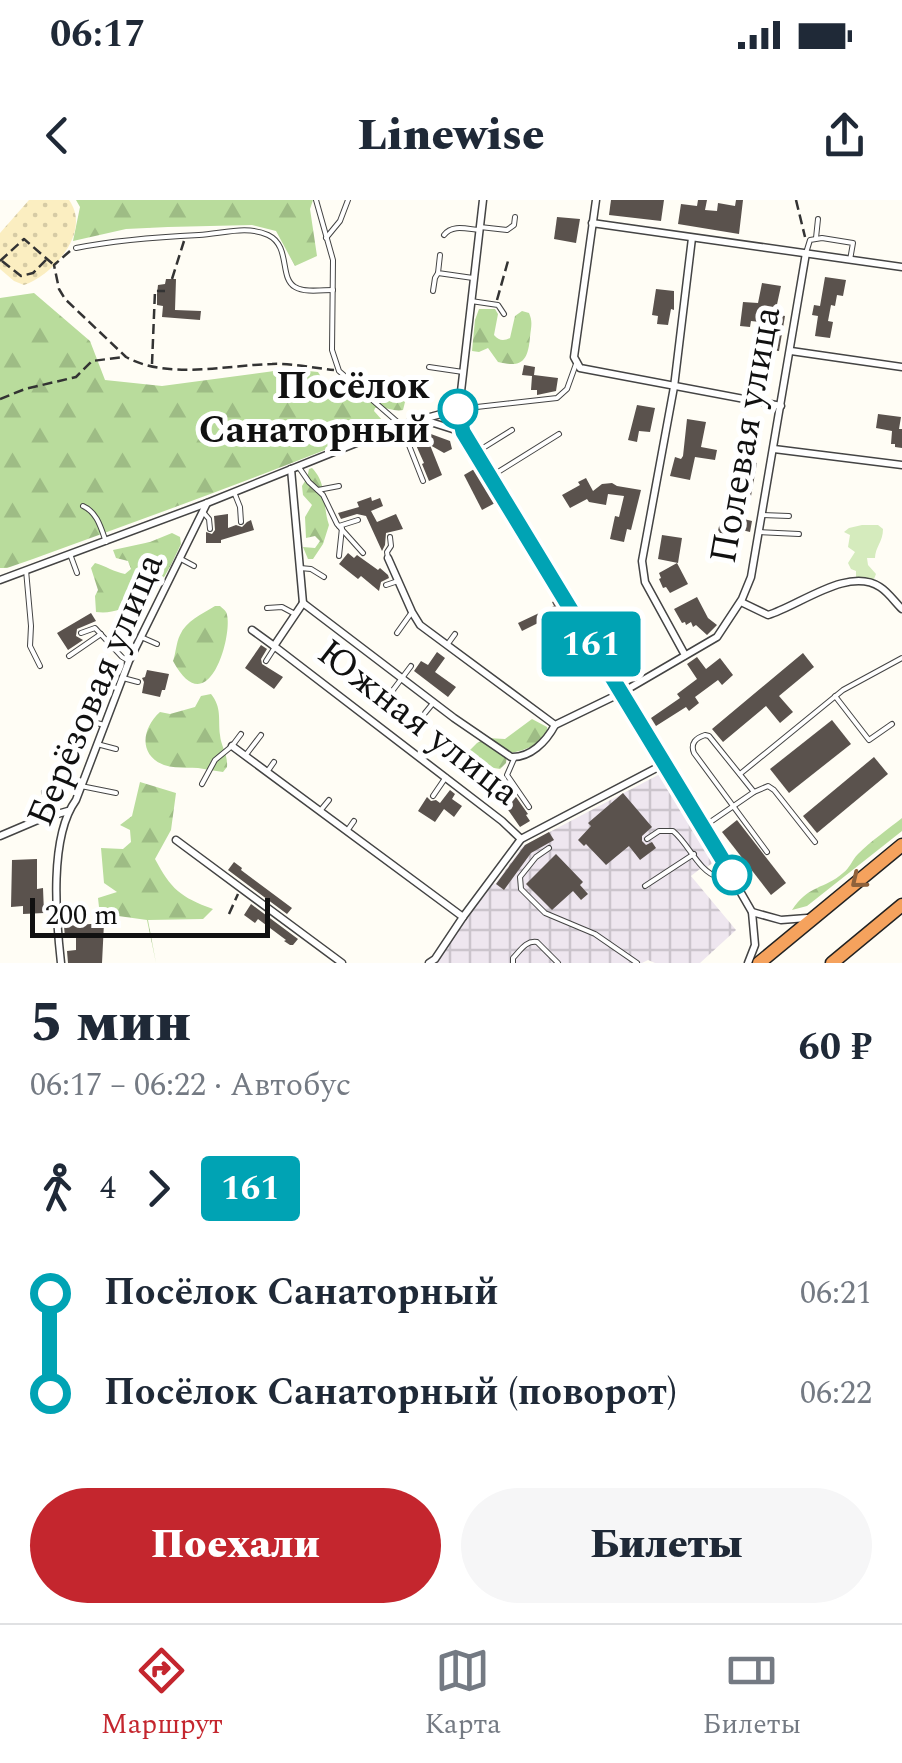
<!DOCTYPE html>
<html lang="ru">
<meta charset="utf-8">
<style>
:root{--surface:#fff;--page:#f6f6f7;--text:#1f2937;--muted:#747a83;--line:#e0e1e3;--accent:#c4262e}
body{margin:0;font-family:Spectral,serif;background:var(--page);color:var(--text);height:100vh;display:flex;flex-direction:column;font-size:38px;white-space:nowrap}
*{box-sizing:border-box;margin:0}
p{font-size:32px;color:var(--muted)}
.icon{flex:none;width:55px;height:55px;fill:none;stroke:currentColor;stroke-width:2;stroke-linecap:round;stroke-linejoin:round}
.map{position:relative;height:763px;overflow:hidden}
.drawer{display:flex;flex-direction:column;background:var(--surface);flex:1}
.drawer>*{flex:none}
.badge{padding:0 20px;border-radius:8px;font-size:35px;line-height:65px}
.scale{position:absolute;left:30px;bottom:25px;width:240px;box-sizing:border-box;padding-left:10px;border:5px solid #111;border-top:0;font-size:28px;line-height:35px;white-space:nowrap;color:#111;-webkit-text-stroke:8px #fff;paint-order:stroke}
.map>.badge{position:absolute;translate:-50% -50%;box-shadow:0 0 0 5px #fff}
.legs{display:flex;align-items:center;gap:15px;height:110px;padding:0 30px;font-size:32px}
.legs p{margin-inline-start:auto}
.overview{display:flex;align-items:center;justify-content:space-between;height:170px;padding:0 30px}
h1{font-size:55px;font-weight:800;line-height:75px}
.primary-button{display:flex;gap:20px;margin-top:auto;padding:20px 30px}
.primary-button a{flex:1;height:115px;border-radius:60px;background:var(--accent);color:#fff;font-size:40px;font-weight:800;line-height:115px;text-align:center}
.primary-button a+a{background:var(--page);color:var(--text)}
ul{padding:0 30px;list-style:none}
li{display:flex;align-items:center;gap:35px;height:100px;font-size:38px}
li i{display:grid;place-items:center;width:15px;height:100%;margin:0 12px;background:currentColor}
li i::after{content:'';width:25px;height:25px;margin:-12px;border:8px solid;border-radius:50%;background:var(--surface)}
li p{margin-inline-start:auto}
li:first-child i{background:linear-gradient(#0000 50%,currentColor 0)}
li:last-child i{background:linear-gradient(currentColor 50%,#0000 0)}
.status{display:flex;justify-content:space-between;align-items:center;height:70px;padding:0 50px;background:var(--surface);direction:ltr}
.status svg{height:28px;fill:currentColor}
header{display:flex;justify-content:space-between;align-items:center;height:130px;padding:0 30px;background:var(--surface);font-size:45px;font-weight:800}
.tab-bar{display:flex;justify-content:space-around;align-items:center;height:140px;border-top:2px solid var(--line);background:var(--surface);font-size:28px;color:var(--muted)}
.tab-bar a{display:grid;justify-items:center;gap:5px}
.tab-bar .active{color:var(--accent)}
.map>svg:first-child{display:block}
.industrial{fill:url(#industrial-grid)}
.grass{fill:#d5ebbd}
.forest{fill:url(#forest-firs)}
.sand{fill:url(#sand-dots)}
.building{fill:#5a524d}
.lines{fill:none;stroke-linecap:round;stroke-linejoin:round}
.lane-casing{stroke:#444;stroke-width:6}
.street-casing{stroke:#444;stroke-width:9}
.highway-casing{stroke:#222;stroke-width:15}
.path{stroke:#333;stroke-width:2.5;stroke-dasharray:10 5;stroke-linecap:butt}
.lane{stroke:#fff;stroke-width:4}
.street{stroke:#fff;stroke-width:6}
.highway{stroke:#f5a25d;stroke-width:12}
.oneway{stroke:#8e613b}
.line-1-casing{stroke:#fff;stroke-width:22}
.line-1{stroke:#00a3b4;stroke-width:15}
.stop-1-dot{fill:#fff;stroke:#00a3b4;stroke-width:5}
.labels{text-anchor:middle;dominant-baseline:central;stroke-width:10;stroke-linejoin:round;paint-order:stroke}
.stop-label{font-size:38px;font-weight:bold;fill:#111;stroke:#fff;text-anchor:end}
.street-label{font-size:38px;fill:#111;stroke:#fff}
</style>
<div class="status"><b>06:17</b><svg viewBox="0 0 49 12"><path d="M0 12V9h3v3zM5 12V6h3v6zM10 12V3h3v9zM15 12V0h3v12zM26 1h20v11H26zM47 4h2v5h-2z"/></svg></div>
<header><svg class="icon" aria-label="back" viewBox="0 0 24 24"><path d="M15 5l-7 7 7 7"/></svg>Linewise<svg class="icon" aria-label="share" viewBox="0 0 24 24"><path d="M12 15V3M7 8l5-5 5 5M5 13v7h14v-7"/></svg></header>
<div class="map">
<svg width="902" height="763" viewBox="0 0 902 763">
<defs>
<pattern id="industrial-grid" width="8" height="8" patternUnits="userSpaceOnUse" patternTransform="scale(2.5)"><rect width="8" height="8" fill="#eee6ef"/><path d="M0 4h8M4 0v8" fill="none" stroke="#cbc4cc"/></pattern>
<pattern id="forest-firs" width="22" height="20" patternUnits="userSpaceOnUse" patternTransform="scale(2.5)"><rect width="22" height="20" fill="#b9dc9c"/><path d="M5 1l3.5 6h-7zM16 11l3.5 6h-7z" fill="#9ebc85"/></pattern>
<pattern id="sand-dots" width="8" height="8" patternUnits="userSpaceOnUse" patternTransform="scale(2.5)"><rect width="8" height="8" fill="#fbeec1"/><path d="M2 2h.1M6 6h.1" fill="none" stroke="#d6cba5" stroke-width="1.8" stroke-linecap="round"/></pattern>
</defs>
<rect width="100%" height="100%" fill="#fffdf5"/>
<!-- industrial -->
<polygon class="industrial" points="660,574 714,662 707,667 705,665 691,676 736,730 700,763 655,763 648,760 642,763 435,763 493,683 495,684 523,646"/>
<!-- grass -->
<path class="grass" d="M862 325H878L883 329C883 342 875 347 875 358H867L868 365 876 374 874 379H856V371L851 369 848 363 855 352 848 347 850 335 844 332 849 328Z"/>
<!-- forest -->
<g class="forest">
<polygon points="76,0 313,0 310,9 317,56 295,66 276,31 252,25 168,27 126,29 73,41 80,7"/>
<path d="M34 93 90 141 105 180 162 186 289 169 318 172 325 183 343 182 360 196 373 191 385 190 387 193 399 196 405 202 403 210C393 212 386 206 375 208L374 211 383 221 384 226C268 274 151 316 33 359L7 368H0V98Z"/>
<path d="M479 109H495L498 114 494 135C499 141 504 141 510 138L515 116 522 111 529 113C533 122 531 127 530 137 528 161 522 168 498 162L488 148 479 152 472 151 475 120Z"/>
<path d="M312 268C328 284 322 305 329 325L323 344 313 359H308L303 347 315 348 320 341 315 336 306 338 305 317 312 305 303 295 302 286 307 278 309 269Z"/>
<path d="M172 333 180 337 181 344C165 377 158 397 121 409 112 412 106 413 96 412L95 396 98 390 91 368 95 363C106 366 114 372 125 374L131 369 128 361 116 358 113 350 150 342Z"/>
<path d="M215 406H220C222 408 225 410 226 412 235 429 209 528 173 461 176 453 176 443 180 435 186 421 202 414 215 406Z"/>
<path d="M211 494C222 508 218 518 220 535 221 547 228 554 227 567L223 572C214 571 206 569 198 568 187 567 175 569 164 565 138 555 142 528 160 512L170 514 195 507 201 496Z"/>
<path d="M532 519 547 527 548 532C537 547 525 550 507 554L506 563 500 569 476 565 469 558 470 550 477 543 487 538 505 539Z"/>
<path d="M140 582 176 593 171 630 155 659C171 689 180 697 213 709L203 719 148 720 156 763 147 720 104 714 99 707 98 698 117 692 104 683 101 648 123 649 131 642 130 630 120 625 132 616Z"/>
<path d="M902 618V631L807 706 792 710C808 685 825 689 843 673 850 668 852 660 858 654 871 641 887 630 902 618Z"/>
</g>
<!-- sand -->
<path class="sand" d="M29 0H69C92 32 53 75 24 85L14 81 0 69V33Z"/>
<!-- building -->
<g class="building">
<polygon points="611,0 664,0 661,21 609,15"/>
<polygon points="698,0 707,0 705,10 717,11 718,3 735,6 736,0 743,0 739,34 678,24 681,4 697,6"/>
<polygon points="557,17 580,19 576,43 554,39"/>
<polygon points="825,77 846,80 843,96 837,95 835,106 831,105 828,121 833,122 830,138 815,136 818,116 812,115 814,105 820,106"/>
<polygon points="166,79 176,79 175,110 201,111 200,120 162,117 163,106 157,105 157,94 158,85 165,84"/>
<polygon points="762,83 781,86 776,109 781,110 780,115 785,116 779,151 768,150 772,126 768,126 768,123 751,121 750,127 740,126 743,102 758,103"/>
<polygon points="656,89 674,91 674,110 671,109 668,125 657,124 658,116 652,115"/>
<polygon points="524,165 535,167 534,175 558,178 556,191 537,195 537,190 531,190 532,176 522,175"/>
<polygon points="637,205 655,208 650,232 639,231 637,242 628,240"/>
<polygon points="878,214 901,217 899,229 902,229 902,248 895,247 895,244 891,244 892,231 876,228"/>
<polygon points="687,219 706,222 701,247 717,250 715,260 695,257 690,280 670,276 675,257 681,259 683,256"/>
<polygon points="420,230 450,241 452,249 444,253 430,245 442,275 429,281 422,264 424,263 411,234"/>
<polygon points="735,259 757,263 751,296 734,293 736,282 733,281 734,277 731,276"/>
<polygon points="476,268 495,303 482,310 464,275"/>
<polygon points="586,278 593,291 602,284 612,283 617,286 641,290 631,330 627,329 624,342 610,339 615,316 619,317 624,296 608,294 606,305 589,302 587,299 570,308 562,295 580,285 578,282"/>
<polygon points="371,297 372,301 380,298 383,306 371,311 377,322 396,314 403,329 386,333 385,345 382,351 366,316 357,314 341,319 338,313 359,307 357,302"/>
<polygon points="228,314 228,328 236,325 242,327 247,322 251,320 254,330 221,340 221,343 206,343 206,332 212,334 215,330 214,316"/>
<polygon points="727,315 752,321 750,332 742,330 740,338 735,339 717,335 720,322 725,324"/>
<polygon points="662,335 682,338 678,363 658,359"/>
<polygon points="348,353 354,358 357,355 378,370 380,368 388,375 389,378 381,382 379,391 361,376 358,379 339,364"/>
<polygon points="677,363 688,384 670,393 666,387 663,388 659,379 661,378 659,373"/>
<polygon points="697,397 708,418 717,425 707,435 696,425 693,427 691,422 686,425 685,422 682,423 674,409"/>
<polygon points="557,400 562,409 557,412 572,440 561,445 552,427 541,430 538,423 522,431 518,423 554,406 552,402"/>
<polygon points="625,408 627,411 634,408 639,417 603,436 600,431 597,432 593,418 604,412 607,418"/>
<polygon points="91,413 96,421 77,429 76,436 83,440 68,450 57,433"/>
<polygon points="261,445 267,449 261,459 262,464 283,477 274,489 245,468"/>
<polygon points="437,452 445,458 435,472 456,487 448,497 414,471 421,461 428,465"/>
<polygon points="803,453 814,467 779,496 793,512 780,523 766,506 723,542 712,529"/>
<polygon points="697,457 706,469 720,458 733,475 722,485 718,480 695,497 699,503 689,511 686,507 656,526 651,518 680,498 677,494 697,479 687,464"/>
<polygon points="147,470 169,474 165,490 162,490 160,497 142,493 144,482 142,478 145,477"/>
<polygon points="832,520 851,544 789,593 770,569"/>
<polygon points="874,557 888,574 817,633 803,616"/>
<polygon points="496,577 501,584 509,587 528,614 526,615 530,621 520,627 506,607 503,607 500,603 501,600 490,582"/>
<polygon points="450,590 455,594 452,599 462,606 454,617 444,609 435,622 418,611 427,597 431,601 436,600 440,603"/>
<polygon points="623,593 652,627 642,636 642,641 646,645 652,642 656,648 640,660 629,646 606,665 586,644 584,646 578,640 591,626 588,623"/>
<polygon points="737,620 786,683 771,695 722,632"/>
<polygon points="549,632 554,640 531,653 504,690 496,684 525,645"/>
<polygon points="556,654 583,682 580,685 588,694 581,700 573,691 552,710 526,684"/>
<polygon points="37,659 37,689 43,688 44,713 23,714 23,706 11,707 12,660"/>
<polygon points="234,662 242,668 241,670 292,708 287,714 228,670"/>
<polygon points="251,704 298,739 293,745 290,745 284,741 286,740 258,719 255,723 244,715"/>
<polygon points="104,723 102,763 68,763 67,751 76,750 76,737 65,738 64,726"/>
</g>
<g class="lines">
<defs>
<g id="lane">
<polyline points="316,0 333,60 332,150 339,171 401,225 423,281"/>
<polyline points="480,27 507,30 514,25 515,17"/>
<path d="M444 35C452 24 467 29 479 30"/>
<polyline points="326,38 340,21 348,0"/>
<polyline points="816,38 818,19"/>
<path d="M76 48C116 40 158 37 199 35 221 34 247 25 268 35 291 46 279 78 295 87 305 93 322 90 333 90"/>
<polyline points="806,53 810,40 822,38 853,43 850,60"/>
<polyline points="440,55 438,73 473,78"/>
<polyline points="433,91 435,78 438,73"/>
<polyline points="471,101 498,105 504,114"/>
<polyline points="429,167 463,172"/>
<polyline points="459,209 557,198 567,189 576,164"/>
<polyline points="475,253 512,230"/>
<polyline points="298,266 309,282 323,295 337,324 363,353"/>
<polyline points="490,277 559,234"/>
<polyline points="318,290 339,286"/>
<polyline points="234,292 240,307 241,322"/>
<path d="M83 306C97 312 101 328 106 342"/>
<polyline points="203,312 209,319 210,329"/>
<polyline points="762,315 789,316"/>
<polyline points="339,326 358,320"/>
<polyline points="759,332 799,334"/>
<polyline points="70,354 77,373"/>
<polyline points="339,356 342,328"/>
<polyline points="179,358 194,366"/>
<polyline points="388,358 387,352 391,346 390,337"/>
<polyline points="300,368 311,369 324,377"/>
<polyline points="26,370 31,426 30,446 40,466"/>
<polyline points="386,385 398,381"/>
<polyline points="267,408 282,407 295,414"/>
<polyline points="81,433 95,428 122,457 129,461"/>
<polyline points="397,433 412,412"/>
<polyline points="141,437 157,444"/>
<polyline points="447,445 455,434"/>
<polyline points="69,456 101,434"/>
<polyline points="266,461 275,447"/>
<polyline points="123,478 138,482"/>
<polyline points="90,488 106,484 118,489"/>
<polyline points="835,496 869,540 892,524"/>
<polyline points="425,513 434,502"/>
<polyline points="394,516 393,490 411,466"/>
<polyline points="85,526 90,521 104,525"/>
<polyline points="97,544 116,549"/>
<polyline points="245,556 261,535"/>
<polyline points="514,559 507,575 529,607"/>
<polyline points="267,572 274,562"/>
<polyline points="740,574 843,490 902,458"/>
<polyline points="70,580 82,583"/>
<polyline points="202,584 215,560 232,546 241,534"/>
<polyline points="81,586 116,593"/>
<polyline points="44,592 53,614"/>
<path d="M754 592 709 536 705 535C696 538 690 543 694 553L767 652"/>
<polyline points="433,596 446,577"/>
<polyline points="320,611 329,600"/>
<polyline points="703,627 754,592 768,586 774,590 815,642"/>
<polyline points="347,631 354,621"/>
<path d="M647 639 659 631H673C689 644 698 671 718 677L730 672"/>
<polyline points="549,648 536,657 520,677 521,689 545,713 595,734 637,763"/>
<polyline points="645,686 694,654"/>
<path d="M513 763V758C520 751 526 740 537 742L558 763"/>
</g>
<g id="street">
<polyline points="483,0 459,209 463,233 703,627 752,712 755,745 748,763"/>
<polyline points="596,0 574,157 580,168 781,206"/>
<polyline points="592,23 902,67"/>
<polyline points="791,151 902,167"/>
<polyline points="421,219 462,232"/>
<polyline points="774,249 902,265"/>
<polyline points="291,269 303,403"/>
<polyline points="388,358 412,412 420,425 555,525 621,493 717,437 742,399 751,377 806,53"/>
<polyline points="0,380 207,303 401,225 459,209"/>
<path d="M741 402 768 415C799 406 848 366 880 387 888 392 895 402 902 409"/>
<polyline points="303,403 274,446 502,621 521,639"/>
<path d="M303 403 454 518 511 557C530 558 546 542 555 525"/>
<polyline points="252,430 274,446"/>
<polyline points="685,455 645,382 642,361 674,187 692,38"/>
<polyline points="232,546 463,717 521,639 664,564"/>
<polyline points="0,636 40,619 68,611"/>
<polyline points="176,640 342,763"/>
<polyline points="752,712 781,720 807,718"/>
<path d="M61 763C56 718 49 637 76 600L129 461 207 303"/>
<polyline points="429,763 435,759 463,717"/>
</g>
<g id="highway">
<polyline points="759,763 902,645"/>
<polyline points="832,763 902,705"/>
</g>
</defs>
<!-- lane casing -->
<use href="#lane" class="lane-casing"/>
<!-- street casing -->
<use href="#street" class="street-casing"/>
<!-- highway casing -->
<use href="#highway" class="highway-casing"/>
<!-- path -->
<g class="path">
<polyline points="796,0 805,37"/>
<path d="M70 51 54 65 59 89 65 99 126 157C167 180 227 165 272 164 292 163 313 168 334 170"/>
<polyline points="0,61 24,39 54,65"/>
<polyline points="2,61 21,76 33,73 47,59"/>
<polyline points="172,79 184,41"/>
<polyline points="497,100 508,61"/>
<polyline points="152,164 155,91 165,91"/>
<polyline points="0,199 25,189 76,177 92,161 124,157"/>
<polyline points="229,714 238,694"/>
</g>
<!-- lane -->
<use href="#lane" class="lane"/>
<!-- street -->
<use href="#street" class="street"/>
<!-- highway -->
<use href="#highway" class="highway"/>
</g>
<!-- one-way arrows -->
<defs><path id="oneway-chevron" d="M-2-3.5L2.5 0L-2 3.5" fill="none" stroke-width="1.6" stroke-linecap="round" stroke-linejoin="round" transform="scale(2.5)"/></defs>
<use class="oneway" href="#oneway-chevron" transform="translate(858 681) rotate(141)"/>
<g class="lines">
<defs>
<polyline id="line-1" points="458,209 463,232 732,675"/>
</defs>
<!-- line-1 casing -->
<use href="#line-1" class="line-1-casing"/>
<!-- line-1 -->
<use href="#line-1" class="line-1"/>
</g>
<!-- markers -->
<g class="stop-1-dot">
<circle cx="458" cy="209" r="18"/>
<circle cx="732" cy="675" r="18"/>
</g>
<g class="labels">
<!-- stop labels -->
<g class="stop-label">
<text x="430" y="187">Посёлок<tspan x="430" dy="44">Санаторный</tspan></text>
</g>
<!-- street labels -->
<g class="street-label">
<text transform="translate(746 235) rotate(-80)">Полевая улица</text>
<text transform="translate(96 490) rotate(-67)">Берёзовая улица</text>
<text transform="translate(418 523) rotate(38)">Южная улица</text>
</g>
</g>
</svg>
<div class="scale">200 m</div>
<b class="badge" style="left:591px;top:444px;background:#00a3b4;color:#fff">161</b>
</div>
<section class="drawer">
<div class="overview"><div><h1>5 мин</h1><p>06:17 – 06:22 · Автобус</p></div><b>60 ₽</b></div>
<div class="legs"><svg class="icon" aria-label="walk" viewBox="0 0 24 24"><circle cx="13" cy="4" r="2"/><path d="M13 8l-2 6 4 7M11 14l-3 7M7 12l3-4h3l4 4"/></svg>4<svg class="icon" aria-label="forward" viewBox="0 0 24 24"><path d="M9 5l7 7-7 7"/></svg><b class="badge" style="background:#00a3b4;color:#fff">161</b></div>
<ul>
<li><i style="color:#00a3b4"></i><b>Посёлок Санаторный</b><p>06:21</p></li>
<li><i style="color:#00a3b4"></i><b>Посёлок Санаторный (поворот)</b><p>06:22</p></li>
</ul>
<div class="primary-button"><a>Поехали</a><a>Билеты</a></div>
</section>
<nav class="tab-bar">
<a class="active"><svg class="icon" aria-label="directions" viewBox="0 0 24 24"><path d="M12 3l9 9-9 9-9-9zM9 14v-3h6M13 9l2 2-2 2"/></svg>Маршрут</a>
<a><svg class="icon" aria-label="map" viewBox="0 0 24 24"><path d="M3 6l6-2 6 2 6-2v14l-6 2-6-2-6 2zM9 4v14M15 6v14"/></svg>Карта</a>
<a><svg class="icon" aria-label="tickets" viewBox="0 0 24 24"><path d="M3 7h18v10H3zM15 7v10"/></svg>Билеты</a>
</nav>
